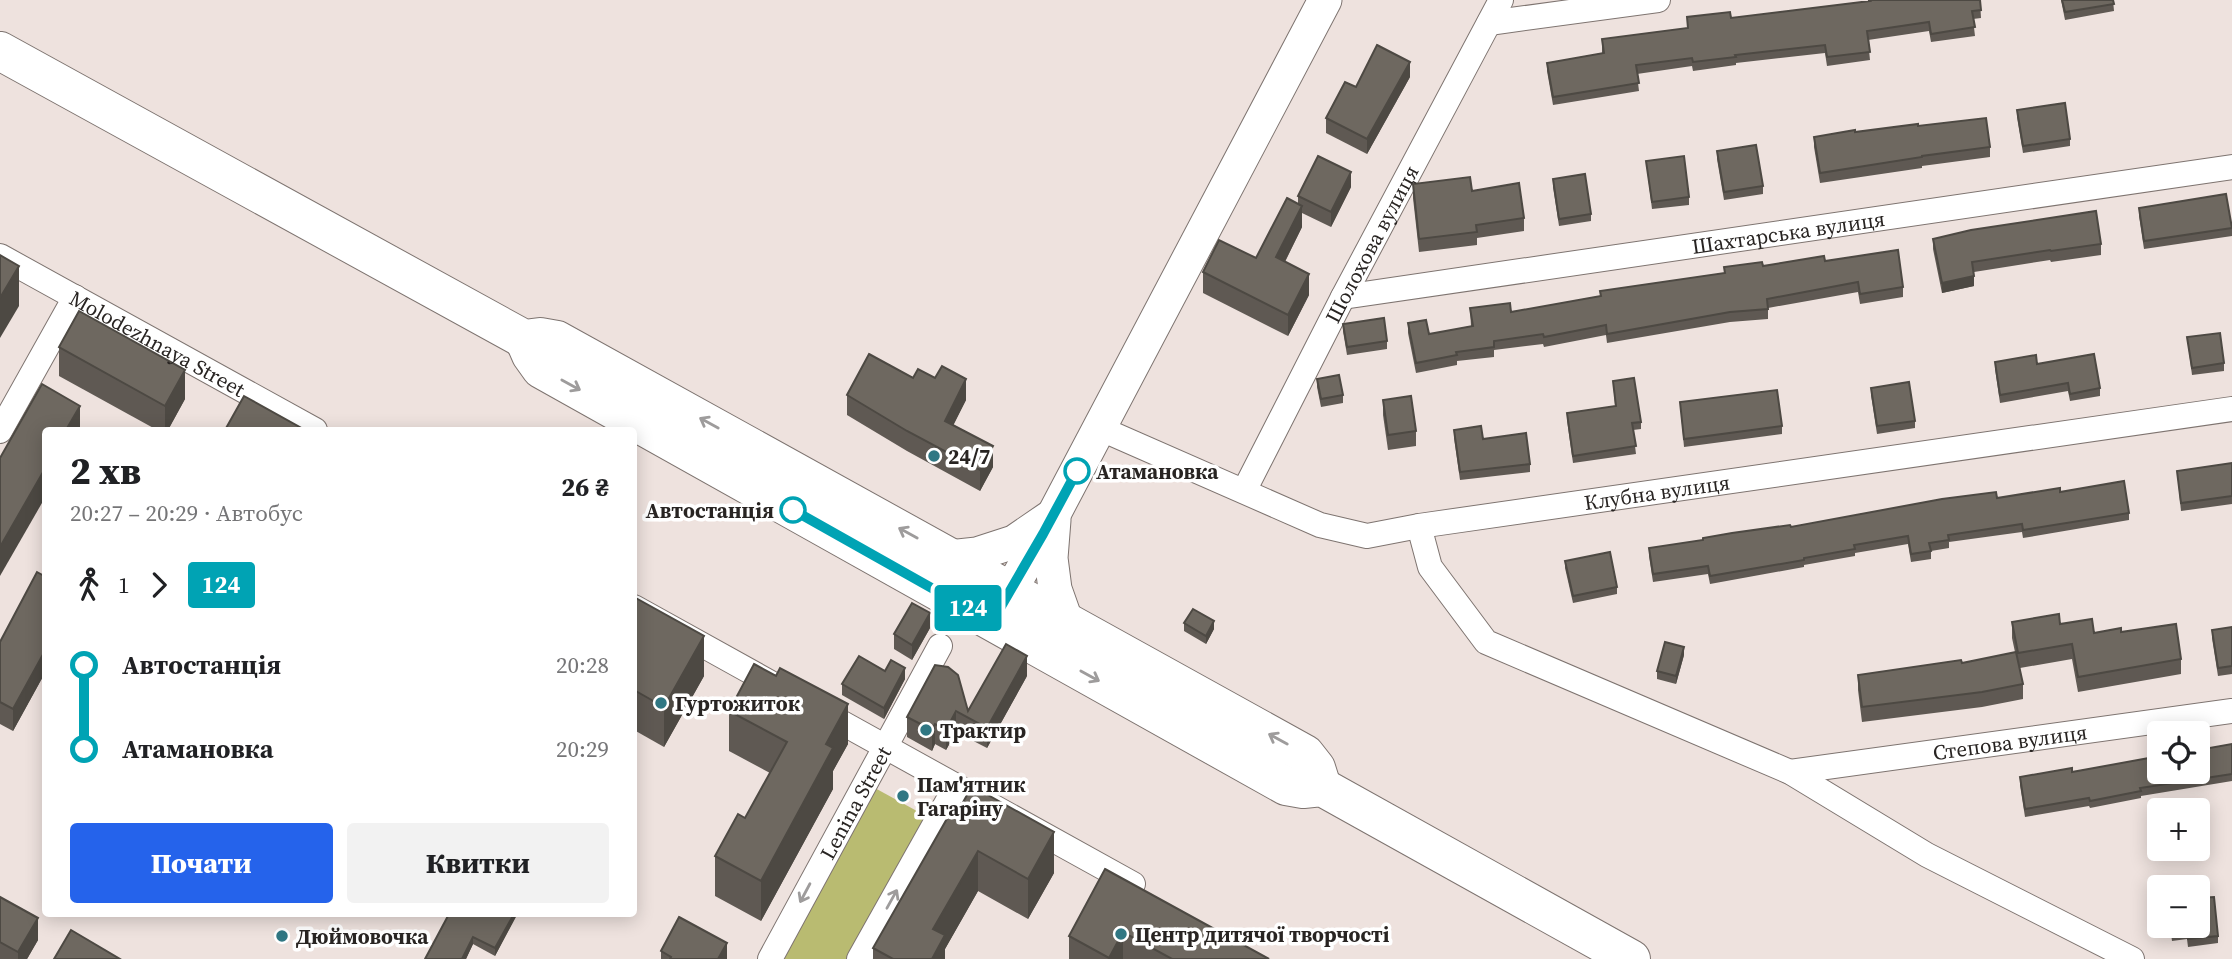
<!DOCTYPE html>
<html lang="uk">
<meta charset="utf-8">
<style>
:root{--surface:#fff;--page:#f2f2f2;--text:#202124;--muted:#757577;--accent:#2563eb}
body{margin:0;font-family:"Source Serif 4",serif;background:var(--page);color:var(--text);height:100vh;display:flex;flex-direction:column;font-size:26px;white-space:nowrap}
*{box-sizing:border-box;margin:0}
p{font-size:23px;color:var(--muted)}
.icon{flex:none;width:38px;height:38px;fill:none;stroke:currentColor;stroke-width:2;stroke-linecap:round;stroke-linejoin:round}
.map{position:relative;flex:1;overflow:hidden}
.details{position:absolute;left:42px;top:427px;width:595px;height:490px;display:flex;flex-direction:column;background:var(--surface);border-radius:7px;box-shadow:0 4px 18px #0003}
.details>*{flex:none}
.badge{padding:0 14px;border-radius:5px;font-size:24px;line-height:46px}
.controls{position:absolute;left:2147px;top:721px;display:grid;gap:14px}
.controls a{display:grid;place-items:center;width:63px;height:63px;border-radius:7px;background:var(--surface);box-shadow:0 4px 18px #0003;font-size:35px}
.map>.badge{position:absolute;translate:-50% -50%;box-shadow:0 0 0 4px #fff}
.legs{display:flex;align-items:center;gap:10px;height:77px;padding:0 28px;font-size:23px}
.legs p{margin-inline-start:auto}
.overview{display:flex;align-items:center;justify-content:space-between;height:119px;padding:0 28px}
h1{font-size:38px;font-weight:800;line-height:52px}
.action{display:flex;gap:14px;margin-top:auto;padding:14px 28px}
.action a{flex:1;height:80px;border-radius:7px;background:var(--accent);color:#fff;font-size:28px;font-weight:800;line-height:80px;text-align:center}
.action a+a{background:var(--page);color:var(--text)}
ul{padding:0 28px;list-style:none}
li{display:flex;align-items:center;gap:24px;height:84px;font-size:26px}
li i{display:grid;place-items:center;width:10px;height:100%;margin:0 9px;background:currentColor}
li i::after{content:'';width:18px;height:18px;margin:-9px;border:5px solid;border-radius:50%;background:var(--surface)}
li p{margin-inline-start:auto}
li:first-child i{background:linear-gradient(#0000 50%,currentColor 0)}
li:last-child i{background:linear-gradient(currentColor 50%,#0000 0)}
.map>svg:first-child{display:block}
.green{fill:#b9bb71}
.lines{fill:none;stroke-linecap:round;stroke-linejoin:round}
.street-casing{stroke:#7e7470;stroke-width:26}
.secondary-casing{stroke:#7e7470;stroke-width:35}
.highway-casing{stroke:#7e7470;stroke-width:40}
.street{stroke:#fff;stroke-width:24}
.secondary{stroke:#fff;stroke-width:33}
.highway{stroke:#fff;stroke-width:38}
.wall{fill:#5f5953}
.shaded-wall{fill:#4d4943}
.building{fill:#6e6860;stroke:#4d4943;stroke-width:2}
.oneway{stroke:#9e9c9c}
.line-1-casing{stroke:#fff;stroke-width:16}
.line-1{stroke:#00a3b4;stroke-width:10}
.poi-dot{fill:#307783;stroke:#fff;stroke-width:2.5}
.stop-1-dot{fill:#fff;stroke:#00a3b4;stroke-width:3.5}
.labels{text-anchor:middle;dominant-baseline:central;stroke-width:7;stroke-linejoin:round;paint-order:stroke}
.street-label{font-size:21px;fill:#282422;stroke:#fff}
.poi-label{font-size:21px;font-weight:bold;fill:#282422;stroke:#fff;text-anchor:start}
.stop-label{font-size:21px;font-weight:bold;fill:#282422;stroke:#fff;text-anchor:start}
</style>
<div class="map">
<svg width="2232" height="959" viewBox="0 0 2232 959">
<rect width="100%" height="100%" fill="#eee2de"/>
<!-- green -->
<polygon class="green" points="873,787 926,816 847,959 778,959"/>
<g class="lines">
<defs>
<g id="street">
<polyline points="1489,23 1658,0"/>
<path id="s1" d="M0 256 315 430"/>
<path id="s2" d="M1343 297 2232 167"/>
<path id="s3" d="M1099 428 1320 525 1367 536 1419 526 2232 409"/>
<polyline points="0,431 75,297"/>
<path id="s4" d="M1244 491 1343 297 1501 0"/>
<polyline points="1419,526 1430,567 1486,642 1790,772 1927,855 2132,959"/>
<polyline points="634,607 778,687"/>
<polyline points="819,710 1133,884"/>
<path id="s5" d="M1790 772 2232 711"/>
<path id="s6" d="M770 959 940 646"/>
<polyline points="859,959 956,786"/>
</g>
<g id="secondary">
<polyline points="1054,520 1051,558 1055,589 1067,623"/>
<polyline points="949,557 977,554 1014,542 1049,518"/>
<polyline points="998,612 1054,514 1325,0"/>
</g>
<g id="highway">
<polyline points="0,51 524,339 540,337 557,340 1305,754 1316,768 1322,787"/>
<polyline points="524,339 531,355 541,369 1286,786 1303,789 1322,787 1631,959"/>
</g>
</defs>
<!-- street casing -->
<use href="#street" class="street-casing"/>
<!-- secondary casing -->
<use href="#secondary" class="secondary-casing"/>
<!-- highway casing -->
<use href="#highway" class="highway-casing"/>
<!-- street -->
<use href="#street" class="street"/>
<!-- secondary -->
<use href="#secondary" class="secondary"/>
<!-- highway -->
<use href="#highway" class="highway"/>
</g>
<!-- wall -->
<g class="wall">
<polygon points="1868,0 1980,0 1981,18 1973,19 1975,36 1931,42 1929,31 1868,40 1870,60 1827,66 1825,53 1736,63 1736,65 1693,71 1692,66 1637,74 1639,91 1553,105 1547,71 1547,63 1602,53 1602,39 1687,28 1687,17 1731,18 1868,1"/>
<polygon points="2061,0 2113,0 2114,11 2065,20"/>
<polygon points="1410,77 1367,154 1326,133 1326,118 1356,87"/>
<polygon points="2017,110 2070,139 2070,146 2023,153 2017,117"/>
<polygon points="1918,126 1990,147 1990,157 1922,166 1922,168 1820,183 1814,147 1814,137"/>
<polygon points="1717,151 1763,186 1763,194 1724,200 1717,159"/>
<polygon points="1646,161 1689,197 1689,205 1652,209"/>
<polygon points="1553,179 1591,214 1591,221 1559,226 1553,187"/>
<polygon points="1413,184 1472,191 1524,218 1524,231 1477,238 1477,245 1419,252 1413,198"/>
<polygon points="1351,187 1331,227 1302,213 1302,227 1285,262 1309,295 1288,336 1203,293 1203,272 1256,258 1298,203 1298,196"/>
<polygon points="2139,208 2232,228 2232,236 2144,249 2139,216"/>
<polygon points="1933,239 2101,244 2101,255 2051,262 2050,260 1974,272 1974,286 1942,293 1933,249"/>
<polygon points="1825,261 1903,287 1903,297 1860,304 1858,292 1768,308 1768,319 1730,322 1607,343 1606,335 1544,347 1543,344 1494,350 1494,357 1457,361 1457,365 1416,373 1408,333 1408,323 1429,334 1471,326 1470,308 1511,312 1600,296 1600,291 1724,273 1724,267 1763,266"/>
<polygon points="1343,324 1387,341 1387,349 1347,355 1343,331"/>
<polygon points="2187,337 2224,363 2224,371 2192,375"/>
<polygon points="59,347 185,399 168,430 157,430 59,376"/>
<polygon points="1995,362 2037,364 2100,388 2100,396 2070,401 2068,391 2000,403 1995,369"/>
<polygon points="913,378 966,400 953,425 993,467 980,491 907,451 847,415 847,395"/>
<polygon points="1317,379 1343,395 1343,403 1321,407 1317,387"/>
<polygon points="1613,381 1641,422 1641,429 1633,430 1636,454 1573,463 1567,420 1567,413 1615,406"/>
<polygon points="1871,388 1915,421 1915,428 1877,434 1871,395"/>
<polygon points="1383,400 1416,431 1416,446 1388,450 1383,415"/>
<polygon points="1680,402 1782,426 1782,434 1684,447"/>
<polygon points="1454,430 1483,439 1530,464 1530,472 1460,480 1454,438"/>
<polygon points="2232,463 2232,504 2181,511 2177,471"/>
<polygon points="2060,492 2129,513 2129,520 2023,538 2022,532 1949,542 1949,548 1931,551 1931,559 1911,562 1908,544 1855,553 1855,556 1804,565 1804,567 1710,584 1708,574 1653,582 1649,556 1649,548 1791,527 1997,498"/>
<polygon points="1565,561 1617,587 1617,594 1573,603 1565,568"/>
<polygon points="46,577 46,671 13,731 0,724 0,642"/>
<polygon points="634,597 704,676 664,747 634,730"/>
<polygon points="2012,622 2060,624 2094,633 2121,632 2181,659 2181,674 2078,692 2072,659 2020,668 2023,684 2023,699 1982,707 1862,722 1858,690 1858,675 1962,663 2015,652 2012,638"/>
<polygon points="1184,623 1214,629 1206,644 1184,631"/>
<polygon points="2232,627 2232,674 2218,676 2212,638 2212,630"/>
<polygon points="930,628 912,660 894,649 894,634"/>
<polygon points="1684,655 1676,684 1657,679 1657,671"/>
<polygon points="885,671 905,679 884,719 842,695 842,684"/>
<polygon points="1027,676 987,748 956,732 946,750 935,744 932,751 907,737 907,717 968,711"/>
<polygon points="729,711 848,744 833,771 833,789 761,921 715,896 715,856 745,818 770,773 729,751"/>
<polygon points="2232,744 2232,781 2141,796 2141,798 2090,808 2089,806 2025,817 2020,785 2020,777 2072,772"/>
<polygon points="952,810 1054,873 1028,919 978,891 945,949 945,959 873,959 873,948"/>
<polygon points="1105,869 1269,959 1069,959 1069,936"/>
<polygon points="0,897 38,940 27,959 0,959"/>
<polygon points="517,914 495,956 473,944 466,959 425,959"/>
<polygon points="2170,926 2198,926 2218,936 2218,943 2188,947 2187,939 2172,941"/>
<polygon points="661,951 727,959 661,959"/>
</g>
<!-- shaded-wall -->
<g class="shaded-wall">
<polygon points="1410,62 1410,77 1367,154 1367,139"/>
<polygon points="1351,172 1351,187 1331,227 1331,212"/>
<polygon points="1302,206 1302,227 1276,279 1276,257"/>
<polygon points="19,266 19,306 0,338 0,298"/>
<polygon points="1309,274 1309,295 1288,336 1288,315"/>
<polygon points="1974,276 1974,286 1942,293 1942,283"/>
<polygon points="185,370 185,399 168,430 165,430 165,406"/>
<polygon points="966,379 966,400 945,442 945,421"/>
<polygon points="80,406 80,430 66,430"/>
<polygon points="993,446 993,467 980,491 980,470"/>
<polygon points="46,467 46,496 0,576 0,547"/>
<polygon points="930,613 930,628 912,660 912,645"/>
<polygon points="1214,621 1214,629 1206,644 1206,636"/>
<polygon points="704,636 704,676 664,747 664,707"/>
<polygon points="1684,647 1684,655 1676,684 1676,676"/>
<polygon points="46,649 46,671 13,731 13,709"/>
<polygon points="1027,656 1027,676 987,748 987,728"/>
<polygon points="905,668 905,679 884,719 884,708"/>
<polygon points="848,704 848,744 833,771 833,789 761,921 761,881 826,744"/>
<polygon points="956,711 956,732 946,750 946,730"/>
<polygon points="935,724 935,744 932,751 932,730"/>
<polygon points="1054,832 1054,873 1028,919 1028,879"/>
<polygon points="978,851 978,891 945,949 945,959 932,959 933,929"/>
<polygon points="514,914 517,914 517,915 495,956 495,948"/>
<polygon points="38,918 38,940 27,959 18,959 18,952"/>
<polygon points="1123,932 1123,959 1109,959 1109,958"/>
<polygon points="473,937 473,944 466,959 462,959"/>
<polygon points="727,943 727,959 718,959"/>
</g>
<!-- building -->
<g class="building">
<polygon points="1869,0 1980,0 1981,10 1972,11 1975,27 1931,34 1929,22 1867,31 1870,52 1827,57 1825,45 1735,55 1736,57 1693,62 1692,58 1636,65 1639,83 1553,97 1547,63 1604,53 1602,39 1688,28 1687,17 1730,12 1731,18 1870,1"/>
<polygon points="2062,0 2113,0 2114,4 2065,12"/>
<polygon points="1377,45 1410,62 1367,139 1326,118 1345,82 1356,87"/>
<polygon points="2065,103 2070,139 2023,146 2017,110"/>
<polygon points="1986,118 1990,147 1922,156 1922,157 1820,173 1814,137 1855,130 1855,132 1918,124 1918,126"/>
<polygon points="1756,145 1763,186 1724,192 1717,151"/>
<polygon points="1318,156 1351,172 1331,212 1298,196"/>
<polygon points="1684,156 1689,197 1652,202 1646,161"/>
<polygon points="1585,174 1591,214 1559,219 1553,179"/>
<polygon points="1470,177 1472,191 1519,183 1524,218 1476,225 1477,232 1419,239 1413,184"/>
<polygon points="2226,194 2232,228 2144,241 2139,208"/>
<polygon points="1287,198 1302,206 1276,257 1309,274 1288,315 1203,272 1219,240 1256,258"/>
<polygon points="2096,211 2101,244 2051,251 2050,250 1972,262 1974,276 1942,283 1933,239 1971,230"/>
<polygon points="1898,250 1903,287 1860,294 1858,282 1767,299 1768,309 1730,312 1607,334 1606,325 1544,337 1543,334 1494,341 1494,347 1456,352 1457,355 1416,363 1408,323 1426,320 1429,334 1473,326 1470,308 1510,303 1511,312 1601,296 1600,291 1725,273 1724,267 1762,262 1763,266 1824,256 1825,261"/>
<polygon points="0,255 19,266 0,298"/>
<polygon points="79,311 185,370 165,406 59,347"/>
<polygon points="1384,318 1387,341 1347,347 1343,324"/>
<polygon points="2220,333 2224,363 2192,368 2187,337"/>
<polygon points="869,354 913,378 918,369 935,378 942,366 966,379 945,421 993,446 980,470 907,431 847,395"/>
<polygon points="2094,354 2100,388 2070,394 2068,383 2000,395 1995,362 2036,355 2037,364"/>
<polygon points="1339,375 1343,395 1321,399 1317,379"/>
<polygon points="1634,378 1641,422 1632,423 1636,446 1573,456 1567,413 1616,406 1613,381"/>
<polygon points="1909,382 1915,421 1877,426 1871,388"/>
<polygon points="42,384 80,406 66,430 46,430 46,467 0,547 0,458"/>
<polygon points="1777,390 1782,426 1684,439 1680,402"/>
<polygon points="244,396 305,430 225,430"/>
<polygon points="1411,396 1416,431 1388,435 1383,400"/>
<polygon points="1481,426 1483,439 1526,433 1530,464 1460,472 1454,430"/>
<polygon points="2232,463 2232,496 2181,503 2177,471"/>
<polygon points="2124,481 2129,513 2023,530 2022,524 1948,535 1949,540 1929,543 1931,551 1911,554 1908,536 1854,545 1855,549 1804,558 1804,560 1710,576 1708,566 1653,574 1649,548 1703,540 1703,538 1732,533 1790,525 1791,527 1942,499 1996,492 1997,498 2060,488 2060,492"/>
<polygon points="1610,552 1617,587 1573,596 1565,561"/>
<polygon points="37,572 46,577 46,649 13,709 0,702 0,642"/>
<polygon points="634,597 704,636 664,707 634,690"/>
<polygon points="912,603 930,613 912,645 894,634"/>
<polygon points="1193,609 1214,621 1206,636 1184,623"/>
<polygon points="2059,614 2060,624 2092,619 2094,633 2121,628 2121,632 2176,624 2181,659 2078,677 2072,644 2018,653 2012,622"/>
<polygon points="2232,627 2232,666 2218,668 2212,630"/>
<polygon points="1665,642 1684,647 1676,676 1657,671"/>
<polygon points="1006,644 1027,656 987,728 956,711 946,730 935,724 932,730 907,717 935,665 948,667 958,675 968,711"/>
<polygon points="2016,652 2023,684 1982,692 1862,707 1858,675 1961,660 1962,663"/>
<polygon points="859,656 885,671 891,660 905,668 884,708 842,684"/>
<polygon points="754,664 776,676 780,668 848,704 826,744 833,748 761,881 715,856 738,814 745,818 787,742 729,711"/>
<polygon points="2232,744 2232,774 2140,788 2141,791 2090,801 2089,798 2025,809 2020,777 2072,768 2072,772 2160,756 2160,772 2198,772 2198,750"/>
<polygon points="972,786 1054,832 1028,879 978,851 933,929 945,935 932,959 893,959 873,948 952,810 957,813"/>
<polygon points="1105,869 1269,959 1172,959 1123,932 1109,958 1069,936"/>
<polygon points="0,897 38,918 18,952 0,942"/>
<polygon points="2214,897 2218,936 2188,939 2187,932 2172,933 2171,926 2198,926 2198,898"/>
<polygon points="449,914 514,914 495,948 473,937 462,959 425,959"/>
<polygon points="679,917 727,943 718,959 670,959 671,957 661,951"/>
<polygon points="71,930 120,959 54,959"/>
</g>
<!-- one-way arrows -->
<defs><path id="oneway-shaft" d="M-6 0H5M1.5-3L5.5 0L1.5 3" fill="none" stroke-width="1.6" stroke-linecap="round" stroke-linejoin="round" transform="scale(1.75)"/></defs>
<g class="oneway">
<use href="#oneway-shaft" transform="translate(571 385) rotate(29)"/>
<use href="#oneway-shaft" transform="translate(709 423) rotate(-151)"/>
<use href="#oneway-shaft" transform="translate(908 533) rotate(-151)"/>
<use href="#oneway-shaft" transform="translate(1090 676) rotate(29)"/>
<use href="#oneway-shaft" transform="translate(1278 739) rotate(-151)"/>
<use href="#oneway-shaft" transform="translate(805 893) rotate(118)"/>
<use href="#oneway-shaft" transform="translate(892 899) rotate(-61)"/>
</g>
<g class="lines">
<defs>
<polyline id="line-1" points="793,510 992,622 1043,534 1077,471"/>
</defs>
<!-- line-1 casing -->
<use href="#line-1" class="line-1-casing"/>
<!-- line-1 -->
<use href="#line-1" class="line-1"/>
</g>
<!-- markers -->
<g class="poi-dot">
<circle cx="934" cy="456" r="7"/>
<circle cx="661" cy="703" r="7"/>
<circle cx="926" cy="730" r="7"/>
<circle cx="903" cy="796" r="7"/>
<circle cx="1121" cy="934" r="7"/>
<circle cx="282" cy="936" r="7"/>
</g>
<g class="stop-1-dot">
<circle cx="1077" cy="471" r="12"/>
<circle cx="793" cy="510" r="12"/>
</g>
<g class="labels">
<!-- street labels -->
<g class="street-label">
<text stroke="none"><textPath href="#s2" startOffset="450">Шахтарська вулиця</textPath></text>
<text stroke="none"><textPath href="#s4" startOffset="278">Шолохова вулиця</textPath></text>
<text stroke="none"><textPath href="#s1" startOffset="180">Molodezhnaya Street</textPath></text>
<text stroke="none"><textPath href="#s3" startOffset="583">Клубна вулиця</textPath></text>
<text stroke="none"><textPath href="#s5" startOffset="222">Степова вулиця</textPath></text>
<text stroke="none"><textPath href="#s6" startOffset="178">Lenina Street</textPath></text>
</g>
<!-- poi labels -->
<g class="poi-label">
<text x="948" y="456">24/7</text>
<text x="675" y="703">Гуртожиток</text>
<text x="940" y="730">Трактир</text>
<text x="917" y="784">Пам'ятник<tspan x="917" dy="24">Гагаріну</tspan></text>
<text x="1135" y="934">Центр дитячої творчості</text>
<text x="296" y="936">Дюймовочка</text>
</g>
<!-- stop labels -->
<g class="stop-label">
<text x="1096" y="471">Атамановка</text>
<text x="774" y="510" text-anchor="end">Автостанція</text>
</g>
</g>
</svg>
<div class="controls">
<a><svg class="icon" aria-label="locate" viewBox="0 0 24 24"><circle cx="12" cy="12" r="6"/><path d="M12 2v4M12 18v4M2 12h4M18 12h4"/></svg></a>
<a>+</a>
<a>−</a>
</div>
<b class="badge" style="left:968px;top:608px;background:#00a3b4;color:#fff">124</b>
<section class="details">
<div class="overview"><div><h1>2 хв</h1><p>20:27 – 20:29 · Автобус</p></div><b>26 ₴</b></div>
<div class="legs"><svg class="icon" aria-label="walk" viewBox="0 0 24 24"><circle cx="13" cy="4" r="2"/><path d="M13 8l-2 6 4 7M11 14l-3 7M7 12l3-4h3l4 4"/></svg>1<svg class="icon" aria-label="forward" viewBox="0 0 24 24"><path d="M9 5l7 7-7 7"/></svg><b class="badge" style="background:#00a3b4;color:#fff">124</b></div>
<ul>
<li><i style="color:#00a3b4"></i><b>Автостанція</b><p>20:28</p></li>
<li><i style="color:#00a3b4"></i><b>Атамановка</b><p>20:29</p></li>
</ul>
<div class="action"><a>Почати</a><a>Квитки</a></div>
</section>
</div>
